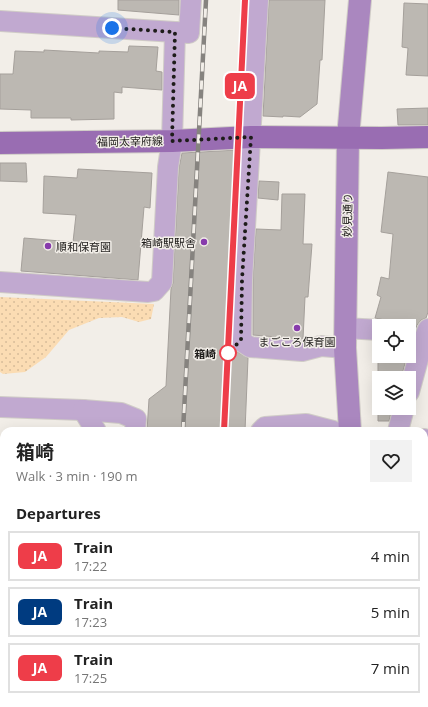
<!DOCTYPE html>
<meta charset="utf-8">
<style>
:root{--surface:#fff;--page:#f2f2f2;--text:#222;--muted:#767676;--line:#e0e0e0}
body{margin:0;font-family:"Open Sans","Noto Sans JP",sans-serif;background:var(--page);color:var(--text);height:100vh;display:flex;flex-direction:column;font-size:15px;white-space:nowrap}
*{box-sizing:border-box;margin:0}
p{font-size:13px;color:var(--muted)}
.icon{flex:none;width:22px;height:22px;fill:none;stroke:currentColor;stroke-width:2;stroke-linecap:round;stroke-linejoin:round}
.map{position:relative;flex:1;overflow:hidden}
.panel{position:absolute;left:0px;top:427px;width:428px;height:280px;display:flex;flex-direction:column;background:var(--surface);border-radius:12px 12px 0 0;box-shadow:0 4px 16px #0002}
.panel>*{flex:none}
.badge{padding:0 8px;border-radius:6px;font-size:14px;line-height:26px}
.buttons{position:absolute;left:372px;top:319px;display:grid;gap:8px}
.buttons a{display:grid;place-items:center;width:44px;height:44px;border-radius:0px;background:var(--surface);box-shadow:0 4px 16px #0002;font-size:20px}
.you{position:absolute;width:20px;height:20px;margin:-10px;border:3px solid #fff;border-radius:50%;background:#1a73e8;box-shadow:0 0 0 6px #1a73e833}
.map>.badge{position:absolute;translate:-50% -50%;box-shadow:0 0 0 2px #fff}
h2{padding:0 16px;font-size:15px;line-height:36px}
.round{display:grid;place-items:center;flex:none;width:42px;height:42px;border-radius:0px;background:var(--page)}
.overview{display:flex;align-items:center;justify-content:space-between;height:68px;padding:0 16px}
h1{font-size:19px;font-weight:700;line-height:30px}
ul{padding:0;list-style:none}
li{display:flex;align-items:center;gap:12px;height:50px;margin:0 8px 6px;padding:0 8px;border:2px solid var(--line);border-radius:0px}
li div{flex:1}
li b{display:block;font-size:15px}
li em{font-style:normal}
li .badge{min-width:44px;font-weight:700;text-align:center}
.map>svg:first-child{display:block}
.park{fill:url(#park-dots)}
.building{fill:#bcb8b2;stroke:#a5a09b}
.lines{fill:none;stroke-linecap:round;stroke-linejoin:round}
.minor-casing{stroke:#d0ccc7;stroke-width:22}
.secondary-casing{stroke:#d0ccc7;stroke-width:24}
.primary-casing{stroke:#d0ccc7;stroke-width:24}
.minor{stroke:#c1a9d0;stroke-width:20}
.secondary{stroke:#aa87bf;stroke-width:22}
.primary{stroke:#996db2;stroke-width:22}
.rail-casing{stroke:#86837f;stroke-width:4.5}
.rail{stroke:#f2eee8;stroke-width:3;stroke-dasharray:9;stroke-linecap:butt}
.line-casing{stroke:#fff;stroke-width:9}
.line{stroke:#ee3d49;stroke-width:6}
.walk{stroke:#1e1c1a;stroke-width:4;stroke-dasharray:0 7.2}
.poi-dot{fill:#873bac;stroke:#f2eee8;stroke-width:1.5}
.stop-dot{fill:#fff;stroke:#ee3d49;stroke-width:2}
.labels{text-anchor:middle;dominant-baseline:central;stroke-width:3;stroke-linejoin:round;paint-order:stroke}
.street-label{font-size:11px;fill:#1e1c1a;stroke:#f2eee8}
.poi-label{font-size:11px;fill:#1e1c1a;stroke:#f2eee8;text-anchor:end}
.stop-label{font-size:11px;font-weight:bold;fill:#1e1c1a;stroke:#f2eee8;text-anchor:end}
</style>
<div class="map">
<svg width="428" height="707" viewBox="0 0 428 707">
<defs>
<pattern id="park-dots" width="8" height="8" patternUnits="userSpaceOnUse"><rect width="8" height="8" fill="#fbdcb3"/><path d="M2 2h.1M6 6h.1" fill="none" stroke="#d7bc99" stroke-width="1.8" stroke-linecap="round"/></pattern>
</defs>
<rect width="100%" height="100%" fill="#f2eee8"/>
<!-- park -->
<polygon class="park" points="0,297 154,304 151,319 139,322 122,317 99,318 69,330 46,357 25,372 3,374 0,372"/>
<!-- building -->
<g class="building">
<polygon points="118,0 179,0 179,15 118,10"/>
<polygon points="269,0 325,0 322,60 320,60 317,104 300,117 283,116 283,117 263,116"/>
<polygon points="404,3 428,4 428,76 406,75 408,48 402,47"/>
<polygon points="129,46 158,47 156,71 162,72 162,90 122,87 122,93 114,92 114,119 71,120 71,118 31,118 31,110 0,109 0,74 13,74 15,51 44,52 44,50 99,53 99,51 128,52"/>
<polygon points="428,108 428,125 398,125 397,109"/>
<polygon points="237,150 230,280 230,341 231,346 234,350 248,358 245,431 147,431 149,399 166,386 171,289 173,283 179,168 182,153"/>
<polygon points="0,163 26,163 27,182 0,181"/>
<polygon points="78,169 152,173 150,208 144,207 138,280 21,271 24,238 73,242 76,215 43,213 44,176 77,178"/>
<polygon points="388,172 428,177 428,312 426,318 421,320 417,325 413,336 409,334 409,326 390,326 385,320 375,318 381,297 377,295 381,277 389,279 393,234 381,232"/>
<polygon points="259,181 279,182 278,200 258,198"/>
<polygon points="282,194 305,194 303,244 312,244 308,297 305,297 303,339 301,339 253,335 253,280 256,229 281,230"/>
<polygon points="378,356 407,356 401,378 378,378"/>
<polygon points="378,408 392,408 389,421 378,421"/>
</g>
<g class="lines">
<defs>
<g id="minor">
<polyline points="258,0 242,280 241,341 250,347 302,351 321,346 345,348"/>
<polyline points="0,21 175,32"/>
<polyline points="0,282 148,292 154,291 162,282 168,167 172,141 175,32 189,33 191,0"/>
<polyline points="345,328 379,330"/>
<polyline points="409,392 422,345 428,329"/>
<polyline points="0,407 83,410 121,413 136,419 135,431"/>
<polyline points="83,410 96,431"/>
<polyline points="261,431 265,427 306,424 333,431"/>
<polyline points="398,431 404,408"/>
<polyline points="424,439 428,441"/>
<polyline points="0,558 4,558"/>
<polyline points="142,707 142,703"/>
<polyline points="223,707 223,703"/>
</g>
<g id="secondary">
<polyline points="350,431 345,348 348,137 360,0"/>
<polyline points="357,703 357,707"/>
</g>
<polyline id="primary" points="0,143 172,141 251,137 382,138 428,137"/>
</defs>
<!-- minor casing -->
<use href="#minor" class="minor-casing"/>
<!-- secondary casing -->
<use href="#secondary" class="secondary-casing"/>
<!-- primary casing -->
<use href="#primary" class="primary-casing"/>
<!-- minor -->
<use href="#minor" class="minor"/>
<!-- secondary -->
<use href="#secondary" class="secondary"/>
<!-- primary -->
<use href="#primary" class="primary"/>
<defs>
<g id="rail">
<polyline points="183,431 206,0"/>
<polyline points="224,431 245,0"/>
<polyline points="173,707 173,703"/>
<polyline points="210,707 210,703"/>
</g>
</defs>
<!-- rail casing -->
<use href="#rail" class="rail-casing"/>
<!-- rail -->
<use href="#rail" class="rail"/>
</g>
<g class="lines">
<defs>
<polyline id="line" points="224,431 245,0"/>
</defs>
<!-- line casing -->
<use href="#line" class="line-casing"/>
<!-- line -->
<use href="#line" class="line"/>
<!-- walk -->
<polyline class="walk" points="112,28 175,32 172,141 251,137 242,280 241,340 228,353"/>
</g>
<!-- markers -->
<g class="poi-dot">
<circle cx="204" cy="242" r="4"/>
<circle cx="48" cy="246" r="4"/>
<circle cx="297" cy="328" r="4"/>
</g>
<circle class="stop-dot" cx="228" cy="353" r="8"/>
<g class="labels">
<!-- street labels -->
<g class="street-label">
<text transform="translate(130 141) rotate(-1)">福岡太宰府線</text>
<text transform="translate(347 215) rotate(-89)">妙見通り</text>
</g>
<!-- poi labels -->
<g class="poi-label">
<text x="196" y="242">箱崎駅駅舎</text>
<text x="56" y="246" text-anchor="start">順和保育園</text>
<text x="297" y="341" text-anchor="middle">まごころ保育園</text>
</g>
<!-- stop labels -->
<g class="stop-label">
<text x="216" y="353">箱崎</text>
</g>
</g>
</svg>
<div class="buttons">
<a><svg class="icon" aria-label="locate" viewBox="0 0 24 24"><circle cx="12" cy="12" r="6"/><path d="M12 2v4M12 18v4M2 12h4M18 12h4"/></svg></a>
<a><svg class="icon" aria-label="layers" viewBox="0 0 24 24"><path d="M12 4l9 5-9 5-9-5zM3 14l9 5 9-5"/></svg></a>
</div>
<div class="you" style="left:112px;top:28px"></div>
<b class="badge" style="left:240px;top:86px;background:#ee3d49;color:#fff">JA</b>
<section class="panel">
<div class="overview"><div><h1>箱崎</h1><p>Walk · 3 min · 190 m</p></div><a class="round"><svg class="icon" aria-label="heart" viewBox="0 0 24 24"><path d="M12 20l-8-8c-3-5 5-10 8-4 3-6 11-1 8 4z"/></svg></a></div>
<h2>Departures</h2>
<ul>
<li><span class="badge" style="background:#ee3d49;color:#fff">JA</span><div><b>Train</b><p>17:22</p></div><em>4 min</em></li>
<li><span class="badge" style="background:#003b80;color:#fff">JA</span><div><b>Train</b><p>17:23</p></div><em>5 min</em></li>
<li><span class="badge" style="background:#ee3d49;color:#fff">JA</span><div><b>Train</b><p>17:25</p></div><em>7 min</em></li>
</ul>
</section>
</div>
